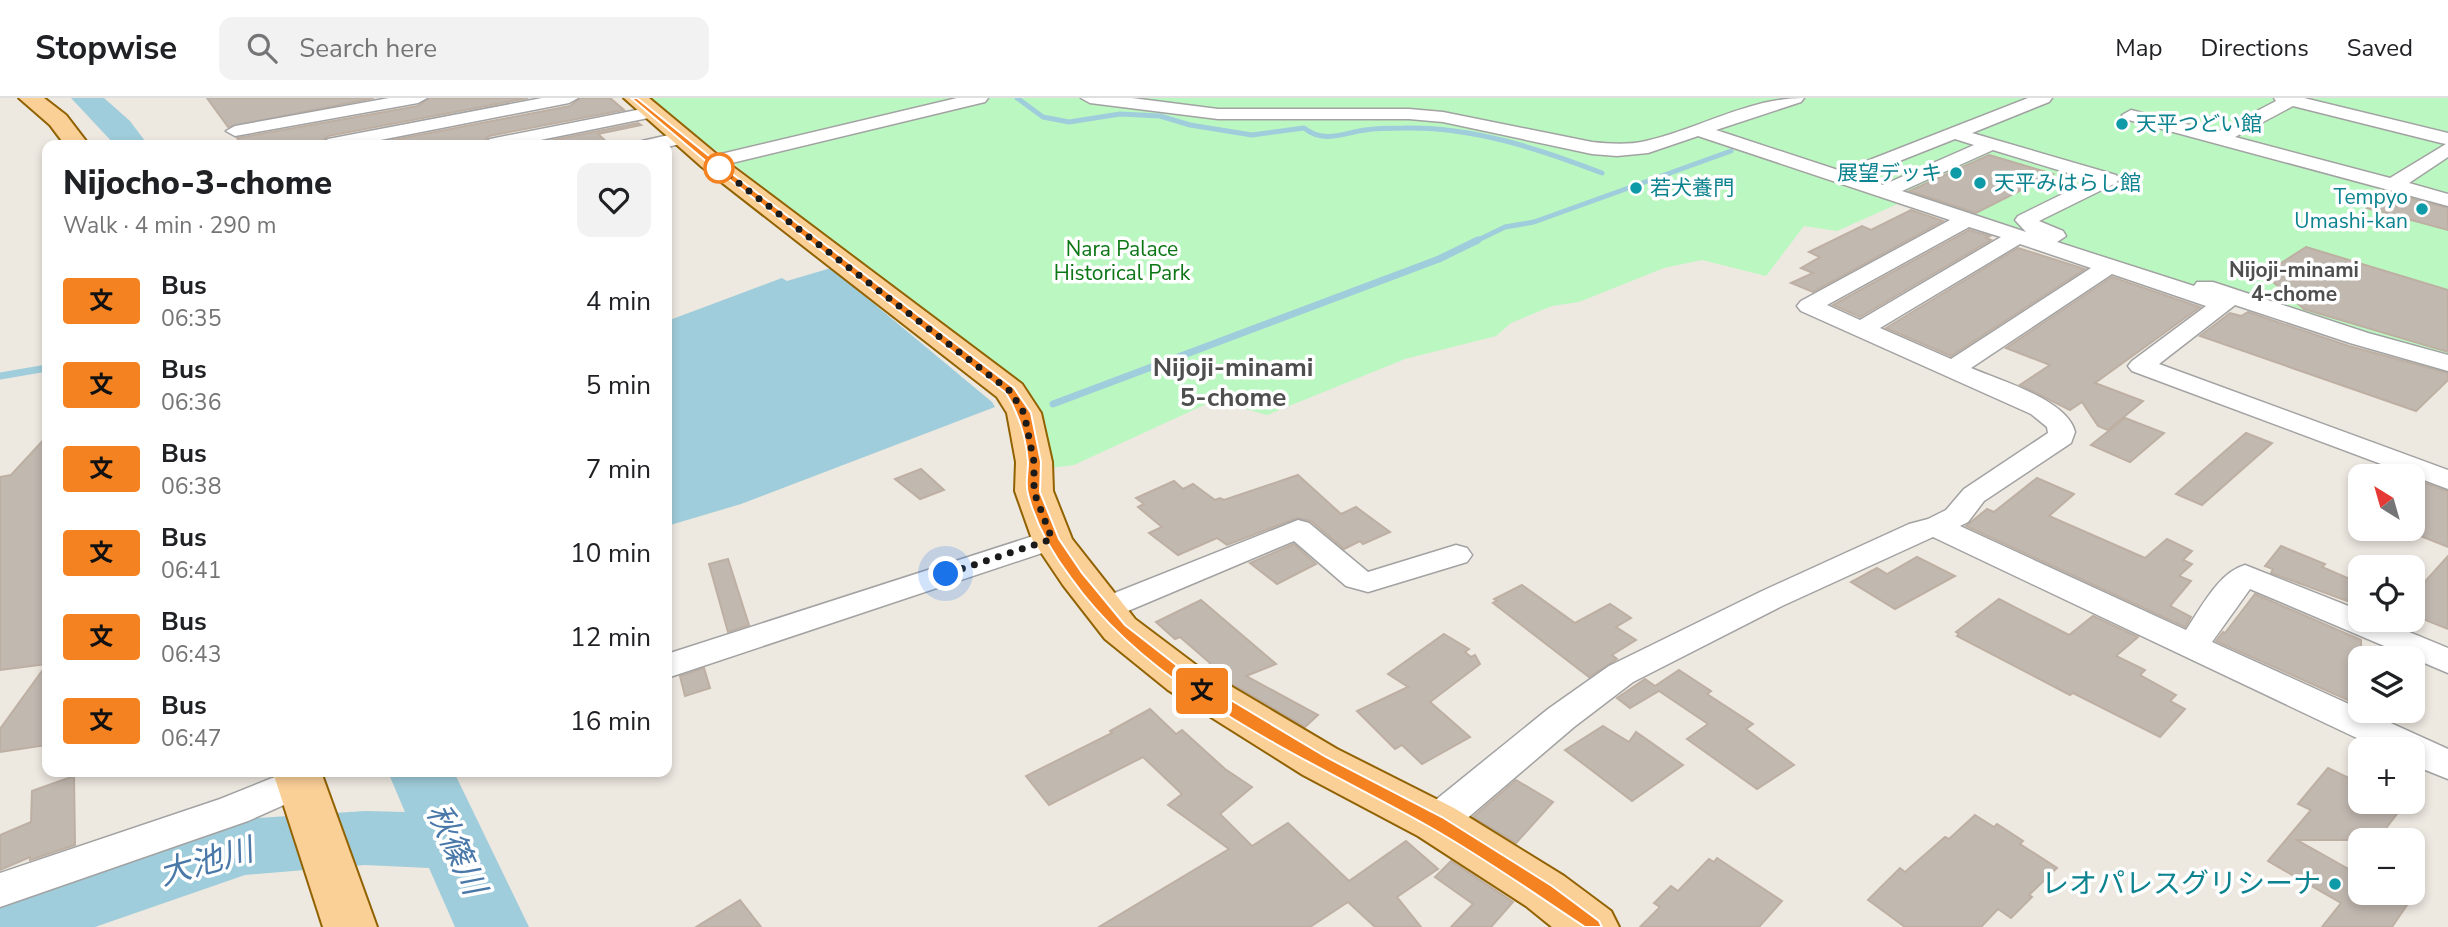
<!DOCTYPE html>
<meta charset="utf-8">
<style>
:root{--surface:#fff;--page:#f2f2f2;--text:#202124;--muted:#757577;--line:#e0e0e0}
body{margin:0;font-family:"Nunito Sans","Noto Sans JP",sans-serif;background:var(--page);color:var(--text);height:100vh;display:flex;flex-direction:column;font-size:26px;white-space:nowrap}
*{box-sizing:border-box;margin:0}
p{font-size:23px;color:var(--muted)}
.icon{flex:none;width:38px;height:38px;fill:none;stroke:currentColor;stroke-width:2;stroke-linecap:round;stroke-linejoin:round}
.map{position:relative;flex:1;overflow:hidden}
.drawer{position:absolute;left:42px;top:42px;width:630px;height:637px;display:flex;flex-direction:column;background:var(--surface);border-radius:14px;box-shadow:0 4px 10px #0003}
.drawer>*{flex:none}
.badge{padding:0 14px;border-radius:5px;font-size:24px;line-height:46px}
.needle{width:46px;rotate:323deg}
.fabs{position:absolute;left:2348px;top:366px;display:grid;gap:14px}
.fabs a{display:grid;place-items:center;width:77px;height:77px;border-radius:14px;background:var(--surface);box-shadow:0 4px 10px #0003;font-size:35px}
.you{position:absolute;width:35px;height:35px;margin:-18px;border:5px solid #fff;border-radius:50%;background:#1a73e8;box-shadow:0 0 0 10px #1a73e833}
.map>.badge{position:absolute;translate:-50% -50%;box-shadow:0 0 0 4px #fff}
.round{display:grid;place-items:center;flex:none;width:74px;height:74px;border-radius:14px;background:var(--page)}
.headline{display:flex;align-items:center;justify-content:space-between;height:119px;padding:0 21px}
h1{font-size:33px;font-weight:800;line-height:52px}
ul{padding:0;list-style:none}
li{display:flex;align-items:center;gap:21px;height:84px;padding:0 21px}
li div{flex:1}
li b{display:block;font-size:26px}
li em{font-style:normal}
li .badge{min-width:77px;font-weight:700;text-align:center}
header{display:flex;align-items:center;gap:42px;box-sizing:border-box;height:98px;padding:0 35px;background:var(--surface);border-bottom:2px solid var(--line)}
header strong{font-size:33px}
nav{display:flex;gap:38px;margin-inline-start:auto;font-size:24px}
.search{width:490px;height:63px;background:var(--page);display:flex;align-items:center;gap:18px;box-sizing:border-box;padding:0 24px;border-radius:14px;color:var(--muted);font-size:26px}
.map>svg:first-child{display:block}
.park{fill:#bbf8c1}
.water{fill:#a0cddb}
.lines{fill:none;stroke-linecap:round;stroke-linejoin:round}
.stream-far1{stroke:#a0cddb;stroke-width:5}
.stream{stroke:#a0cddb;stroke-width:7}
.river{fill:#a0cddb;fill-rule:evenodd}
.building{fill:#c1b8b0;stroke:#beafa3;stroke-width:2}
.street-casing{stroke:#a2a2a2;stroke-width:3}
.primary-casing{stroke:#916201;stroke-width:4}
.street{fill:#fff;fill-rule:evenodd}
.primary{fill:#fbd097;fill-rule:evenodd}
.line{fill:#f58220;stroke:#fff;stroke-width:2}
.walk{stroke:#1b1b1b;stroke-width:7;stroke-dasharray:0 12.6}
.culture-dot{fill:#0f9aa8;stroke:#fff;stroke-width:2.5}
.stop-dot{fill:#fff;stroke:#f58220;stroke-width:3.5}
.labels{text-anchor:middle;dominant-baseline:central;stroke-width:7;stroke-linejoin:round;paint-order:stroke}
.far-culture-label{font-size:21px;fill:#0d838f;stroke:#fff;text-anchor:start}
.far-park-label{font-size:21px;fill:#0c7615;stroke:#fff}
.far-neighbourhood-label{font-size:21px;font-weight:bold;fill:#4e4e4e;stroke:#fff}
.neighbourhood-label{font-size:26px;font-weight:bold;fill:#4e4e4e;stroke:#fff}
.near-culture-label{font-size:28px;fill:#0d838f;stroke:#fff;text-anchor:end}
.near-water-label{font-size:32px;font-style:italic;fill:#4978a9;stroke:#fff}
</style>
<header>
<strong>Stopwise</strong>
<div class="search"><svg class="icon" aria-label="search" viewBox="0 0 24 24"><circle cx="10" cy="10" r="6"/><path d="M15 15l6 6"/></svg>Search here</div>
<nav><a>Map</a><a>Directions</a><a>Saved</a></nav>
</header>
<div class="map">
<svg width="2448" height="829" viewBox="0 0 2448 829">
<rect width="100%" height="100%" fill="#ede8e0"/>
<!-- park -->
<polygon class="park" points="646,0 2448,0 2448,276 1911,100 1837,133 1804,128 1766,178 1702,162 1664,170 1579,204 1552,208 1511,225 1496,238 1405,261 1267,317 1215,302 1074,367 1051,370 1005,278 926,213 746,81 750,79 713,50 707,51"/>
<!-- water -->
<polygon class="water" points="831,170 992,304 995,309 741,406 667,428 667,223 782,180 787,183"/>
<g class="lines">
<!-- stream-far1 -->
<g class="stream-far1">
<path d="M1017 0 1043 19 1069 24 1120 16 1160 18 1190 27 1252 37 1304 30C1324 46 1343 35 1365 32 1378 30 1391 30 1403 30 1471 28 1540 51 1602 75"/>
<polyline points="1474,144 1505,129 1534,124 1731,53"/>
</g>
<!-- stream -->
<g class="stream">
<polyline points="0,278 47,270"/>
<polyline points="1053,306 1439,161 1478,142"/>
</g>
<!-- river -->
<g class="river">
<polygon points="71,0 104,0 130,23 148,47 115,47"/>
<polygon points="388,674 454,674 529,829 455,829 429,770 365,767 245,777 95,829 0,829 0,800 243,721 365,713 405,714"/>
</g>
</g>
<!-- building -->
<g class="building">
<polygon points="207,0 374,0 228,29"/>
<polygon points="429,0 528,0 328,38 317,47 242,47 237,40 418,8"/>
<polygon points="580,0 610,0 624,12 489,38 479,47 367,47 570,8"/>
<polygon points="638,25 641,27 598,36 610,47 528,47"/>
<polygon points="1989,57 2053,76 1976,115 1909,93"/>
<polygon points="2390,95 2448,110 2448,132 2367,110"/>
<polygon points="1911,112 1943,123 1813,194 1791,185 1813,175 1801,170 1820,159 1809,154 1862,128 1871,132"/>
<polygon points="1969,132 1990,138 1986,140 1991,142 1860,219 1833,207"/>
<polygon points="2306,149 2448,192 2448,254 2304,211 2264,176"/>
<polygon points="2018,150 2085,171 1951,258 1886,230"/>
<polygon points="2112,179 2200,209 2095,285 2143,303 2108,332 2098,328 2082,304 2070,312 2020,287 2050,267 2006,250"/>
<polygon points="2248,214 2349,248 2448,275 2448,282 2416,313 2200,238 2230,215 2241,218"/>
<polygon points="2125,320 2164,335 2130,364 2091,347"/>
<polygon points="2246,335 2272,345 2202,407 2176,396"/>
<polygon points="47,338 47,647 0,654 0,631 47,566 0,572 0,379 11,377"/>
<polygon points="921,371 944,392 920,401 895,381"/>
<polygon points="1298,377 1341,416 1356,409 1390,434 1363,446 1360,443 1344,451 1311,423 1297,420 1227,447 1217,440 1178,457 1149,435 1162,429 1138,409 1144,406 1136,400 1174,383 1183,391 1193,386 1215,402 1220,400 1224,402"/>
<polygon points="2037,380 2074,396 2049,418 2145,460 2167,441 2192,453 2183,462 2192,466 2179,478 2191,483 2170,508 2191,519 2185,529 1966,428 1987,411 1994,414"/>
<polygon points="2413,381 2448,393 2448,449 2413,435"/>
<polygon points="1294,446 1316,466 1277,486 1250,465"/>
<polygon points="2281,448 2325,466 2322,469 2361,486 2361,508 2271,475 2273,471 2265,468"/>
<polygon points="2448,458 2448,531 2413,517 2413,497"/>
<polygon points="1917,459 1955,478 1895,511 1851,484 1877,470 1887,476"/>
<polygon points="728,461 749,527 728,534 709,466"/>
<polygon points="1522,487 1575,525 1610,506 1631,520 1616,529 1636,542 1612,557 1617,561 1589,579 1493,505 1497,503 1494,501"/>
<polygon points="2255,496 2361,542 2361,608 2216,543 2223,534 2225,535"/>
<polygon points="1999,501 2069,537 2093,518 2138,539 2116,558 2145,572 2140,577 2176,597 2170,603 2185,611 2160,639 2073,595 2070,597 1957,538 1959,536 1956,534"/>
<polygon points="1201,502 1276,566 1246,578 1318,617 1305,629 1207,571 1210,565 1180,539 1175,541 1156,524"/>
<polygon points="1444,536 1469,551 1465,554 1471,559 1475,557 1480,566 1430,604 1470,639 1422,666 1402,647 1395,651 1357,613 1408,589 1388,576"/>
<polygon points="704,570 710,590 685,598 680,578"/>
<polygon points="1679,572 1711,593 1707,596 1753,626 1746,631 1794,667 1757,691 1687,641 1708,626 1659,593 1630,610 1617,600 1645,581 1655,588"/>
<polygon points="1150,611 1176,636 1182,632 1225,671 1252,689 1220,716 1252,748 1288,725 1349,783 1406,743 1438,771 1397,799 1421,829 1375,829 1348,804 1310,829 1099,829 1229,751 1168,707 1182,696 1143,659 1049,707 1026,678 1112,635 1110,633"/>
<polygon points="1603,628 1629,644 1636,634 1683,667 1632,703 1565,652"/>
<polygon points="2328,670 2361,686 2361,704 2406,704 2377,742 2297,742 2361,778 2361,794 2391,794 2409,804 2392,829 2322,829 2341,805 2268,763 2311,712 2298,706"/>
<polygon points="74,678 75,747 30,762 30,759 0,772 0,737 31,724 32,693"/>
<polygon points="1516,682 1553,704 1516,745 1473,719"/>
<polygon points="1975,717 1994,729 1997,726 2023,743 2020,746 2057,770 2029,797 2032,799 2011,820 1998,811 1981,829 1905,829 1868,802 1900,770 1905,774 1945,739 1949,741"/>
<polygon points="1717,760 1782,803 1759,829 1640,829 1660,809 1654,805 1671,788 1678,793 1709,761 1714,764"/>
<polygon points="1451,763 1513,804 1491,829 1451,829 1473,806 1435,779"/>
<polygon points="740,802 761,829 696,829"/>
</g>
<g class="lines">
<defs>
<g id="street">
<polygon points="389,0 427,0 418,5 235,38 226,33 235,28"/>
<polygon points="542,0 578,0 569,5 355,47 319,47 328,41"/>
<polygon points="957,0 988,0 985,4 711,70 701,64 704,60"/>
<path d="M1081 0H1132L1218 11H1409L1443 14 1592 44C1610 46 1629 47 1646 43 1699 31 1749 0 1804 0L1801 4 1716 32 1847 75 1849 70 2028 0H2052L2049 4 1972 35 2116 77 2119 81 2116 85 2039 123 2063 133 2066 138 2057 144 2194 188 2197 184H2213L2368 235 2448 257V273L2350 245 2235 207 2159 266 2448 372V391L2132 273 2128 268 2132 263 2206 208 2112 176 1971 270C1999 282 2068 302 2075 334L2071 345 1984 403 1968 424 1960 428 2186 532C2201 510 2219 474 2245 467L2361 513V522H2380L2448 550V575L2250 491 2212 544 2448 651V681L2413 667V651H2380L1933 439 1782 508 1633 584 1574 629 1450 735 1436 739 1422 735 1416 724 1422 713 1548 611 1609 568 1760 494 1909 426 1928 421 1946 412 1964 391 2048 335 2047 329 2031 316 1801 213 1797 208 1801 203 1950 122 1698 38 1648 55 1617 58 1592 56 1443 24 1409 21H1218L1090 5ZM1955 41 1974 47 1883 87 1859 79ZM1993 52 2091 82 2018 118 2015 122 2026 134 1902 93ZM1969 129 2001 139 1860 222 1827 207ZM2020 146 2091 170 1951 261 1880 230Z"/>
<path d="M2274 0H2304L2448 35V59L2409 85 2448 96V108L2125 21 2122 17 2131 12 2217 34 2276 3ZM2293 8 2441 45 2446 46 2390 80 2235 39Z"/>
<polygon points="652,9 661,14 658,18 516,47 481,47 490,41"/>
<polygon points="682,34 689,36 691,40 689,44 667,49 640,47 642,43"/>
<polygon points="1298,422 1309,425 1368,474 1456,447 1467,450 1472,457 1467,464 1368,494 1346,488 1294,443 1116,518 1104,522 1092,518 1088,511 1092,504"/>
<polygon points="1052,432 1063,434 1067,441 1063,448 667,580 667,556"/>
<polygon points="287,674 313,674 319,684 313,694 248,723 0,809 0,775 220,701"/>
</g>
<g id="primary">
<polygon points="19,0 44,0 66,17 89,47 65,47 50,27"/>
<polygon points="624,0 649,0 720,59 1022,286 1041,315 1052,364 1053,393 1072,441 1135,521 1200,570 1337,651 1454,710 1564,778 1611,813 1619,829 1552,829 1526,808 1418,738 1303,677 1168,592 1105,541 1063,487 1032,441 1015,393 1016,364 1007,315 997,299 702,69"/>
<polygon points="273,674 321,674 377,829 323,829"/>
</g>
</defs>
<!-- street casing -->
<use href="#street" class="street-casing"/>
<!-- primary casing -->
<use href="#primary" class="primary-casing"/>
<!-- street -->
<use href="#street" class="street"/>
<!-- primary -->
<use href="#primary" class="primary"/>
</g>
<!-- line -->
<path class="line" d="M631 0H637L714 62 1014 290 1031 315 1041 364 1040 394 1059 441 1082 475 1125 527 1189 577 1326 659 1442 719 1552 788 1599 823 1602 829H1585C1535 796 1483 759 1428 728 1307 660 1153 596 1071 480 1052 455 1036 427 1028 396 1025 386 1028 375 1028 364 1026 339 1019 316 1006 295L708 65Z"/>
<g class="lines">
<!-- walk -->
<polyline class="walk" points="719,70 1010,293 1024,315 1034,364 1034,394 1052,441 946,476"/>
</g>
<!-- markers -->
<g class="culture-dot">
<circle cx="2122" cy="26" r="7"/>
<circle cx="1956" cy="75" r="7"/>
<circle cx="1980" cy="85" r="7"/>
<circle cx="1636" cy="90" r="7"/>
<circle cx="2422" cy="111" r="7"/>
<circle cx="2335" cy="786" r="7"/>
</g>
<circle class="stop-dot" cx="719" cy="70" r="14"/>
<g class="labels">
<!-- far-culture labels -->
<g class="far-culture-label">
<text x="2136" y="26">天平つどい館</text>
<text x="1942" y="75" text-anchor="end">展望デッキ</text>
<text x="1994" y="85">天平みはらし館</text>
<text x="1650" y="90">若犬養門</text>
<text x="2408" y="99" text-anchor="end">Tempyo<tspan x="2408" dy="24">Umashi-kan</tspan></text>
</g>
<!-- far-park labels -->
<g class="far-park-label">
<text x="1122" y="151">Nara Palace<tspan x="1122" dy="24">Historical Park</tspan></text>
</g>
<!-- far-neighbourhood labels -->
<g class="far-neighbourhood-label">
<text x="2294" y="172">Nijoji-minami<tspan x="2294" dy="24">4-chome</tspan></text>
</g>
<!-- neighbourhood labels -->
<g class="neighbourhood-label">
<text x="1233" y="269">Nijoji-minami<tspan x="1233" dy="30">5-chome</tspan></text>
</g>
<!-- near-culture labels -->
<g class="near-culture-label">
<text x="2321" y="786">レオパレスグリシーナ</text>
</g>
<!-- near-water labels -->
<g class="near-water-label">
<text transform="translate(456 751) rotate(65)">秋篠川</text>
<text transform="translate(206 764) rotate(-16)">大池川</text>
</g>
</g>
</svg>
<div class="fabs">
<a><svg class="needle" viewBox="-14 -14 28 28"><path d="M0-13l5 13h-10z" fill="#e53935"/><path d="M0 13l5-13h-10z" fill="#757577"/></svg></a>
<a><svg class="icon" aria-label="locate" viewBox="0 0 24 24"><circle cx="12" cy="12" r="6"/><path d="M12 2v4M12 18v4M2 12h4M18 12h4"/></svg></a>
<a><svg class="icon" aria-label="layers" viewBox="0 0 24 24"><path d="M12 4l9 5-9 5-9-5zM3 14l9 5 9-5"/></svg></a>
<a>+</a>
<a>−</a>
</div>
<div class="you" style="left:946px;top:476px"></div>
<b class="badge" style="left:1202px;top:593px;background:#f58220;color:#111">文</b>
<section class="drawer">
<div class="headline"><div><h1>Nijocho-3-chome</h1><p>Walk · 4 min · 290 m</p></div><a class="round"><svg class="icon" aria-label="heart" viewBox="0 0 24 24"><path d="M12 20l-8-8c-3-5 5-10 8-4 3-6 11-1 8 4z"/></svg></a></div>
<ul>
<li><span class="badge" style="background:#f58220;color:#111">文</span><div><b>Bus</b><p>06:35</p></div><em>4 min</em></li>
<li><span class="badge" style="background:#f58220;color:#111">文</span><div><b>Bus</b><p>06:36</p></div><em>5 min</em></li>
<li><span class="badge" style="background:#f58220;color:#111">文</span><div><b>Bus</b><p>06:38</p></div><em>7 min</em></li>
<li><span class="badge" style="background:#f58220;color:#111">文</span><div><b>Bus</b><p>06:41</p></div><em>10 min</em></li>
<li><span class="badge" style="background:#f58220;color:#111">文</span><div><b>Bus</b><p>06:43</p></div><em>12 min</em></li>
<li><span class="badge" style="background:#f58220;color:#111">文</span><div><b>Bus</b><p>06:47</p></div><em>16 min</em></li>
</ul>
</section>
</div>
